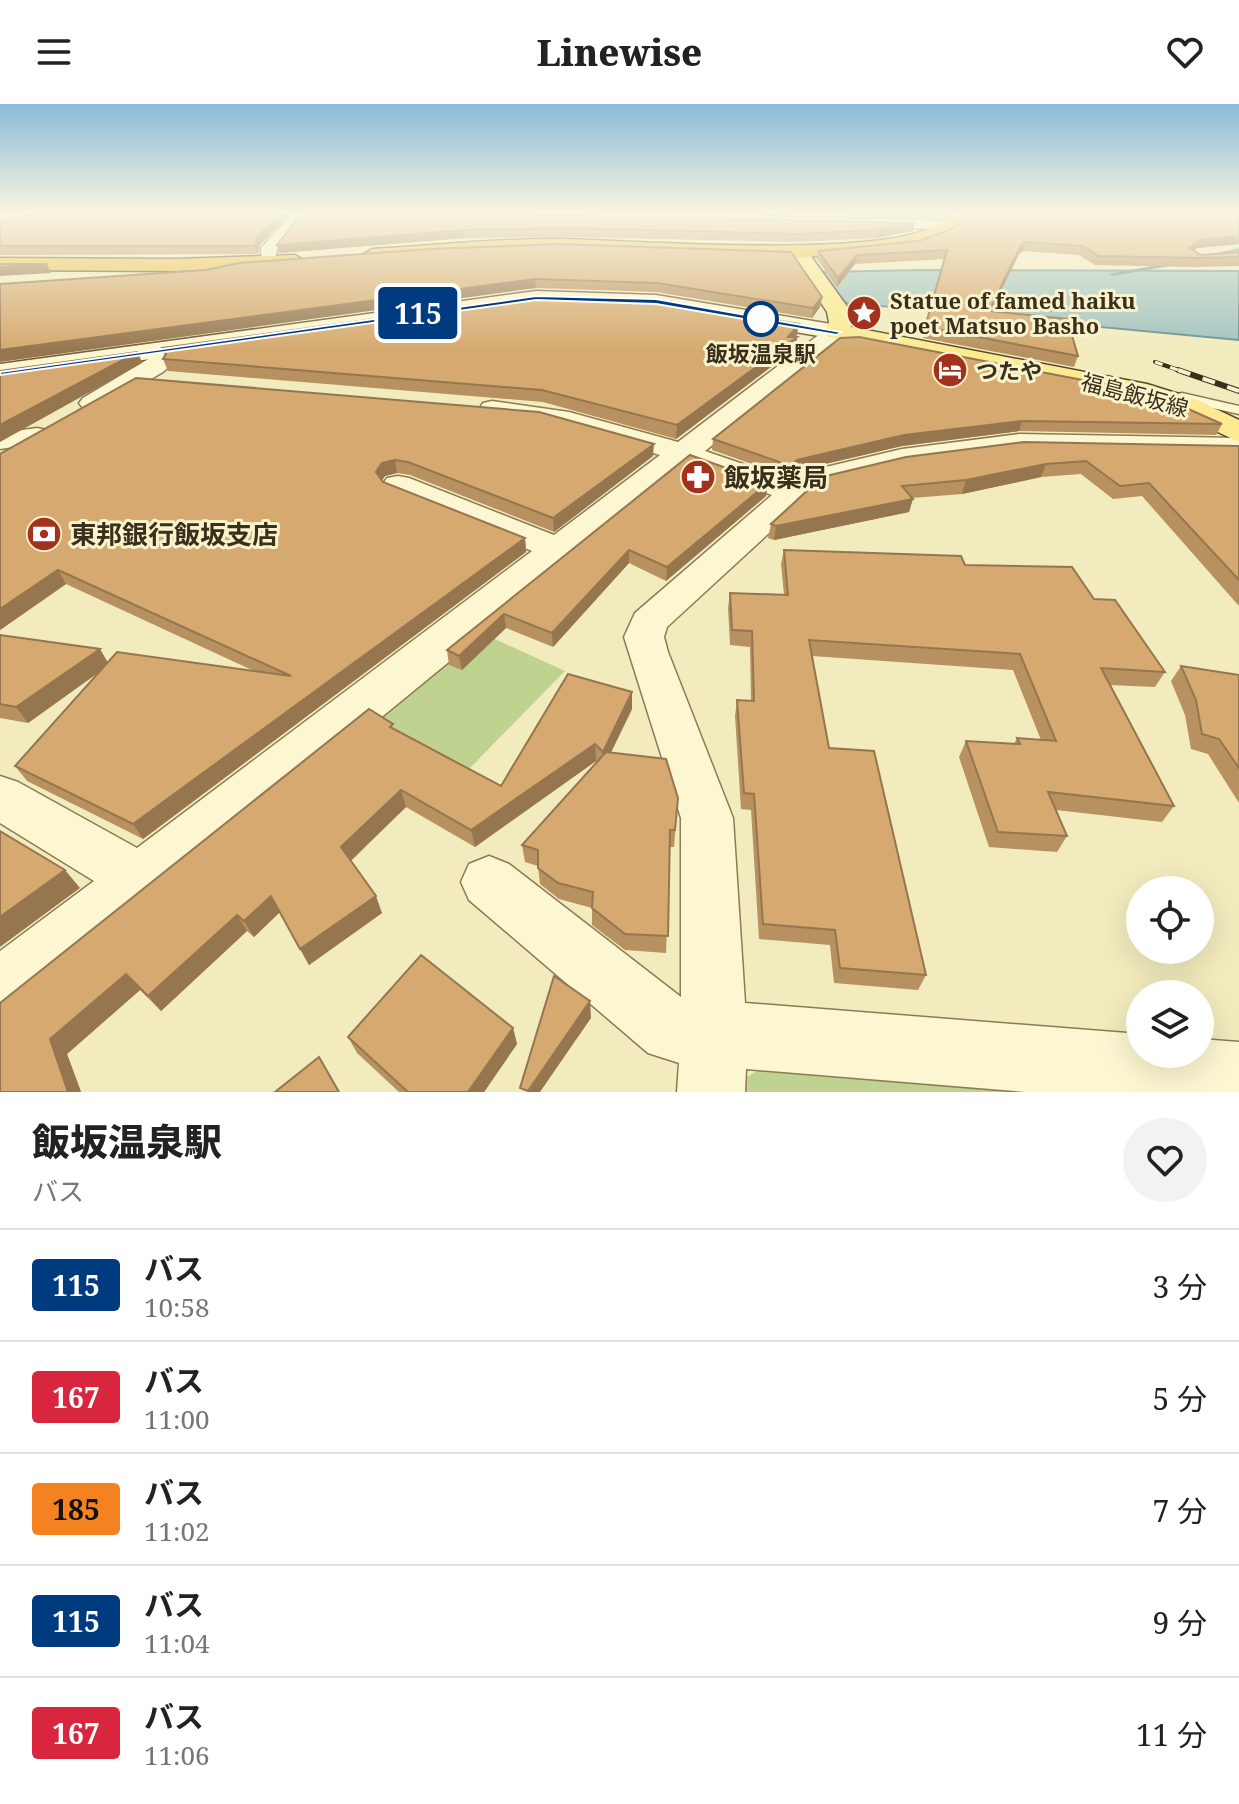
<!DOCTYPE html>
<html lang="ja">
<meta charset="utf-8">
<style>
:root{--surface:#fff;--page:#f2f2f2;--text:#222;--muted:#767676;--line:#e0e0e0}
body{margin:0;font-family:"Noto Serif","Noto Sans JP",serif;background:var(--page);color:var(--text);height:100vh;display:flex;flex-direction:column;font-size:30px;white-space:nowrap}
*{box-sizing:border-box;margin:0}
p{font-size:26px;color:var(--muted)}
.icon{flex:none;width:44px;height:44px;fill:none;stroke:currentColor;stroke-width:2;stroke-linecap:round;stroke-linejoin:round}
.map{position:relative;height:988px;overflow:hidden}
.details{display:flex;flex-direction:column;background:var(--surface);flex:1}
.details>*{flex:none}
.badge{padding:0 16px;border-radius:6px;font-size:28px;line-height:52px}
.fabs{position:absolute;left:1126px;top:772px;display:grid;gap:16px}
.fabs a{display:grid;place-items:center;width:88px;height:88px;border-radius:50%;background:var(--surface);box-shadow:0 8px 32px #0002;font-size:40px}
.map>.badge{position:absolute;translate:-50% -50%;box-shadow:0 0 0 4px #fff}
.round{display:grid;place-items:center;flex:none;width:84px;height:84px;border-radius:42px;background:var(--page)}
.overview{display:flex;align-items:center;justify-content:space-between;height:136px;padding:0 32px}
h1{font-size:38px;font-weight:800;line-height:60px}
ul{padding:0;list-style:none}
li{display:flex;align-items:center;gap:24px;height:112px;padding:0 32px;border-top:2px solid var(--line)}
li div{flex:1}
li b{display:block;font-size:30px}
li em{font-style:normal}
li .badge{min-width:88px;font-weight:700;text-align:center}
header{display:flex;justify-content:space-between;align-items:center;height:104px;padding:0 32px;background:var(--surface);font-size:36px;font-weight:800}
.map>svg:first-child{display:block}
.green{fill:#bfd290}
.water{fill:#a1c3bf;stroke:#67928e;stroke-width:2}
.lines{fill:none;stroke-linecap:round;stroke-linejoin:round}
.stream{fill:#67928e;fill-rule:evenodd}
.lane-casing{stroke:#8c7b54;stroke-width:3}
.street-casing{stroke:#8c7b54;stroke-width:3}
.secondary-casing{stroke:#6e5b38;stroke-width:3}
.primary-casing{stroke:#594729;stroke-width:3}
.highway-casing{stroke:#594729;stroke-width:3}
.lane{fill:#fcf6d1;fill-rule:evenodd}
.street{fill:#fcf6d1;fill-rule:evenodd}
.secondary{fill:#fcf6d1;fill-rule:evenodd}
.primary{fill:#fbea90;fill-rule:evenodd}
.highway{fill:#ecbd43;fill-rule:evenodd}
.rail-far1-casing{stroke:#3a2f1b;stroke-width:4}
.rail-casing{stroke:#3a2f1b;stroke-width:6}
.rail-far1{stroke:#f9f3cd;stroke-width:3;stroke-dasharray:8;stroke-linecap:butt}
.rail{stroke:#f9f3cd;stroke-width:4;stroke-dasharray:13;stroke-linecap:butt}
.wall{fill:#b7915f}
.shaded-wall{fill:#95764e}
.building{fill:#d5a96f;stroke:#95764e;stroke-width:2}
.line{fill:#003b80;stroke:#fff;stroke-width:2}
.stop-dot{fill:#fff;stroke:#003b80;stroke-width:4}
.labels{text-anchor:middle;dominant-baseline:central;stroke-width:6;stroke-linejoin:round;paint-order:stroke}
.far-poi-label{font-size:22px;font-weight:bold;fill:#3a2f1b;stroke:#f9f3cd;text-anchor:start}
.far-stop-label{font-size:22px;font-weight:bold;fill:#3a2f1b;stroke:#f9f3cd}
.far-street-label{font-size:22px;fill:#3a2f1b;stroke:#f9f3cd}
.poi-label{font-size:26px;font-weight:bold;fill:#3a2f1b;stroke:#f9f3cd;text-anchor:start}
</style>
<header><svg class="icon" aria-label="menu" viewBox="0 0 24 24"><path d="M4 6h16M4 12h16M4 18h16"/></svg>Linewise<svg class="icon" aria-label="heart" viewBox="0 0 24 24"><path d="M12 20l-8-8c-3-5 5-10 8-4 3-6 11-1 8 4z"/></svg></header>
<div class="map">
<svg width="1239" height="988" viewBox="0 0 1239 988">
<rect width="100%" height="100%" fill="#f2ebbd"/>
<!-- green -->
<g class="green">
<polygon points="475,526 565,567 467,667 372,614"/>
<polygon points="767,961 1056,988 722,988"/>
</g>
<!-- water -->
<polygon class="water" points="922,166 1239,167 1239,236 626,178 0,214 769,169"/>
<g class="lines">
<!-- stream -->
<g class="stream">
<polygon points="1239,144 1239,148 1206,154 1203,152"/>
<polygon points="1174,158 1176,161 1112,172 1109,170"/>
</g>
<defs>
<polygon id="lane" points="1182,289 1239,302 1239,310 1177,296 1177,290"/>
<g id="street">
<polygon points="293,109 307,109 277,145 274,163 262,163 261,144"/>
<polygon points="447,109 664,109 949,117 956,121 949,125 454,113"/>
<polygon points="837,222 848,228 845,233 705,347 790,376 796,370 902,345 1019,330 1239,334 1239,352 1019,348 902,363 818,384 667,523 664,533 668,548 733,714 745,899 1140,930 1140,950 1200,950 1200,935 1239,938 1239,988 1026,988 746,965 745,988 677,988 679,959 648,949 469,796 461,778 469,760 489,752 509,760 681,893 681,714 624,533 635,509 772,391 689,361 22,908 0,917 0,847 94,777 0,719 0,672 18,678 137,744 532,447 387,388 382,381 387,374 398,372 409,374 554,431 660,351 569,325 483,311 479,305 483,299 492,297 569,308 678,338 829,223"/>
<polygon points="180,236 191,243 163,268 101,304 83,304 79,299 83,294"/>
<polygon points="37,324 47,326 51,332 47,338 0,345 0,329"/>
</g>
<polygon id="secondary" points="536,187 656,191 837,221 846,223 849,228 846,233 837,235 656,205 536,201 0,276 0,260"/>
<polygon id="primary" points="798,142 805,144 851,208 851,223 1147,280 1195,295 1239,316 1239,338 1173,307 1131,293 828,233 825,228 829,218 827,208 788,148"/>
<g id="highway">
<path d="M948 109H964L959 122 944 132 916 143 798 154 558 146 372 157 362 151 372 145C434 142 498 134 561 135 617 135 929 161 948 109Z"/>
<polygon points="295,151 305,157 302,161 175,167 0,166 0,154 175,155"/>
</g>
</defs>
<!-- lane casing -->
<use href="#lane" class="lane-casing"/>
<!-- street casing -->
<use href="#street" class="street-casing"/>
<!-- secondary casing -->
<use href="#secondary" class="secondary-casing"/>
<!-- primary casing -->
<use href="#primary" class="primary-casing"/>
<!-- highway casing -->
<use href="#highway" class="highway-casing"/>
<!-- lane -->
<use href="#lane" class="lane"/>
<!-- street -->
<use href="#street" class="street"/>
<!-- secondary -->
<use href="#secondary" class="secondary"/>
<!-- primary -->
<use href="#primary" class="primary"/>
<!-- highway -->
<use href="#highway" class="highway"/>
<defs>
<polyline id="rail-far1" points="1155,258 1184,268"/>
<polyline id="rail" points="1178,266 1239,287"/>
</defs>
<!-- rail-far1 casing -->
<use href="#rail-far1" class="rail-far1-casing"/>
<!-- rail casing -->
<use href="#rail" class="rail-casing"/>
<!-- rail-far1 -->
<use href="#rail-far1" class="rail-far1"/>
<!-- rail -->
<use href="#rail" class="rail"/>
</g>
<!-- wall -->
<g class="wall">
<polygon points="39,109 290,109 259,142 258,150 0,151 0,118"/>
<polygon points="302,109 913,127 876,134 798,138 569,133 465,134 279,149 277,141"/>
<polygon points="760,109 945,109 939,114"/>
<polygon points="1239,109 1239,140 1197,144 1194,147 1201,151 1239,148 1239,162 1196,163 1095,161 1079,151 1023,147 1019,150 991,207 1078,252 1074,263 923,234 945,155 855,160 837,183 817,155 818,147"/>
<polygon points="430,145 822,193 820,203 812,214 656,188 536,184 206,166"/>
<polygon points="799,220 796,233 797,233 796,244 676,335 543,298 168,267 163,255 165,252 162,244"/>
<polygon points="840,234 1222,320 1216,331 1019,327 902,342 795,367 789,373 712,346 713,335"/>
<polygon points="1239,342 1239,502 1142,392 1113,395 1081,370 1041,373 962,390 912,394 909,408 774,436 768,434 771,420 822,373"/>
<polygon points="0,350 653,352 554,428 410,371 397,369 385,372 382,376 383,378 525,434 526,448 143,735 27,677 15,662 99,568 28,619 0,614 0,531 100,545 108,559 254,567 66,480 0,526"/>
<polygon points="690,351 768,379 766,392 666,477 629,459 553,543 506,524 462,566 449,561 447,546"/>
<polygon points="784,446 965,461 1094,495 1165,568 1155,583 1110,581 1174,702 1162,718 1056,706 1067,732 1057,748 989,743 959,653 966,637 1014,640 1017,634 1041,636 1013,566 812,552 829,644 926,871 918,886 834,879 830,841 759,835 751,706 741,705 735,612 737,596 751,596 750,543 730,541 728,504 730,489 784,491 781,460"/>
<polygon points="1181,562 1239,571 1239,699 1208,650 1191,645 1185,611 1171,577"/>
<polygon points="632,605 611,648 678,694 674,743 670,743 666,849 625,846 592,821 592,804 559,795 540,780 538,762 525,758 522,741 597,658 596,657 475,743 406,703 351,757 382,809 309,861 280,808 254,833 247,827 161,907 140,886 67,950 81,988 0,988 395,625 501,682"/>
<polygon points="513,924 517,940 484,988 399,988 357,949 348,933"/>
</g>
<!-- shaded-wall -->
<g class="shaded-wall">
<polygon points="281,109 290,109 259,142 258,150 256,142 256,134"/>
<polygon points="914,119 913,127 876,134 878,126"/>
<polygon points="464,126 465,134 279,149 277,141"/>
<polygon points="1239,132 1239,140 1197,144 1186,153 1190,144 1200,136"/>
<polygon points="1026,138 1023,147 1019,150 986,217 989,207 1021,141"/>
<polygon points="857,151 855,160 837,183 838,174"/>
<polygon points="47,160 51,169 0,172 0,163"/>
<polygon points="535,175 536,184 0,258 0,246"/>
<polygon points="822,193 820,203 812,214 813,204"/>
<polygon points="799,220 797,231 794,236 797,233 796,244 676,335 677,321 788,233"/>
<polygon points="138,248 142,259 0,338 0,321"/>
<polygon points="1022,317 1019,327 902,342 795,367 789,373 791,362 797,356 904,331"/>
<polygon points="654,340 653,352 554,428 553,414"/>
<polygon points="395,356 397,369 385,372 379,381 376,368 382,359"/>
<polygon points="1046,360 1041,373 962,390 966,376"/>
<polygon points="768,379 766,392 666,477 667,463"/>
<polygon points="913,395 909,408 774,436 776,422"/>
<polygon points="525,434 526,448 143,735 133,720"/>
<polygon points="629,446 629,459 553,543 552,529"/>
<polygon points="58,466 66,480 0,526 0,505"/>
<polygon points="504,510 506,524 462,566 459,552"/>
<polygon points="100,545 109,561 28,619 16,603"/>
<polygon points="632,588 632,605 603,665 603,648"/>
<polygon points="595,640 596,657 475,743 471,726"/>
<polygon points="401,686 406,703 348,759 341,743"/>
<polygon points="65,766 80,784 0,843 0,813"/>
<polygon points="271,792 280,808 254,833 244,817"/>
<polygon points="376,792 382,809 309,861 300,845"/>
<polygon points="237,811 247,827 161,907 148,892"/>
<polygon points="126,870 140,886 67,950 81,988 68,988 50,935"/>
<polygon points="590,897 591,914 540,988 528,988"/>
<polygon points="513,924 517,940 484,988 468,988"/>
</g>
<!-- building -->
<g class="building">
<polygon points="39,109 281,109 256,134 256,142 0,142 0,118"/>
<polygon points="302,109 469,109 914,119 878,126 799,130 569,124 464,126 277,141"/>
<polygon points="966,109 1239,109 1239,132 1200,136 1190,144 1201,151 1239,148 1239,153 1200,154 1098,152 1083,142 1026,138 1021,141 989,207 1067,215 1078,252 925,223 947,146 857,151 838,174 818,147 919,137 947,127 963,117"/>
<polygon points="558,140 791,148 822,193 813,204 657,179 535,175 0,246 0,180 206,166 239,159 430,145"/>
<polygon points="0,160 47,160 0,163"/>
<polygon points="535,193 656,197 799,220 788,233 797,233 677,321 542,286 163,255 166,250 162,244"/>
<polygon points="859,233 1135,286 1177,300 1222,320 1022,317 904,331 797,356 791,362 713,335 840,234"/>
<polygon points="138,248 0,321 0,267"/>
<polygon points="136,274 539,308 654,340 553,414 408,358 395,356 382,359 376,368 383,378 525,434 133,720 15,662 117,548 291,572 58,466 0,505 0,350"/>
<polygon points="1024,338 1239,342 1239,476 1149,379 1120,382 1086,357 1046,360 966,376 902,382 913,395 776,422 771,420 822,373 906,353"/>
<polygon points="690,351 768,379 667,463 629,446 552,529 504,510 459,552 447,546"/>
<polygon points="784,446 961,452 965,461 1072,463 1094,495 1115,496 1165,568 1101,564 1174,702 1048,688 1067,732 998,728 966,637 1020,640 1017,634 1056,637 1020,550 809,536 829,644 874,647 926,871 840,864 835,826 763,820 754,690 744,689 737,596 754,597 752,527 732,526 730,489 788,491"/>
<polygon points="0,531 100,545 16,603 0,600"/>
<polygon points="1181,562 1239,571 1239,664 1219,635 1202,630 1196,596"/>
<polygon points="568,570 632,588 603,648 595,640 471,726 401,686 341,743 376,792 300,845 271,792 244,817 237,811 148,892 126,870 50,935 68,988 0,988 0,899 369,605 393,620 390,623 501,682"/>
<polygon points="606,648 666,655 678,694 675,726 670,726 668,832 625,830 592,804 593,788 558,779 538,764 538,746 522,741"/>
<polygon points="0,727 65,766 0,813"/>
<polygon points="421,851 513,924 468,988 408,988 348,933"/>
<polygon points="554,872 590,897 528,987 520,984"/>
<polygon points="319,953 339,988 275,988"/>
</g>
<!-- sky -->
<linearGradient id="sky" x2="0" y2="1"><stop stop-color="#8bbad8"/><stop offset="0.44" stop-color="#f9f6e1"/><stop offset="1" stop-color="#f9f6e1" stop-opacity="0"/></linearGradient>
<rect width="1239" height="247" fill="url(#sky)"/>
<!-- line -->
<polygon class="line" points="536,192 656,195 841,228 837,231 656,200 536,196 0,271 0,268"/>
<!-- icons -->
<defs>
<symbol id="sight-disc" viewBox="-11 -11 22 22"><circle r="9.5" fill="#a2321e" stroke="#f9f3cd"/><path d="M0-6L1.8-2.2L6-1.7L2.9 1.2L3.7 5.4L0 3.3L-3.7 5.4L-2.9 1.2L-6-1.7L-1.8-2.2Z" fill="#fff"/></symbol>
<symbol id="hotel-disc" viewBox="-11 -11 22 22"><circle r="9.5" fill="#a2321e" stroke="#f9f3cd"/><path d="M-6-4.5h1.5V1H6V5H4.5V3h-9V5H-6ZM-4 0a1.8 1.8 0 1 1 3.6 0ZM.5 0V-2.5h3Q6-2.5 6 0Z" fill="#fff"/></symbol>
<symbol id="pharmacy-disc" viewBox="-11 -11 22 22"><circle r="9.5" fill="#a2321e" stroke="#f9f3cd"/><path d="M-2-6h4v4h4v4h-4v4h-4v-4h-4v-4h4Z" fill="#fff"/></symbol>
<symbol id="bank-disc" viewBox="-11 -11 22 22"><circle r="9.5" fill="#a2321e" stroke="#f9f3cd"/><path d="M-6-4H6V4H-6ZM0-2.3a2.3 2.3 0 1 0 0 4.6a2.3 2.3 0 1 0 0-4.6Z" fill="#fff"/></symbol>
</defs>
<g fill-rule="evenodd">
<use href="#sight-disc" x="844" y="189" width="40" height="40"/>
<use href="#hotel-disc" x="930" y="246" width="40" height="40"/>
<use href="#pharmacy-disc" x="678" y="353" width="40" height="40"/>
<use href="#bank-disc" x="24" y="410" width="40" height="40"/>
</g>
<!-- markers -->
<circle class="stop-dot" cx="761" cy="215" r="16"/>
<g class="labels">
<!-- far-poi labels -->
<g class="far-poi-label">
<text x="890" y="196">Statue of famed haiku<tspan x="890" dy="25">poet Matsuo Basho</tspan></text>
<text x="976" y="266">つたや</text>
</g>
<!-- far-stop labels -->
<g class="far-stop-label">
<text x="761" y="249">飯坂温泉駅</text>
</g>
<!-- far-street labels -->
<g class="far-street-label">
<text transform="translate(1135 290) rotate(15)">福島飯坂線</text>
</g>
<!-- poi labels -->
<g class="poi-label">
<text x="724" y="373">飯坂薬局</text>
<text x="70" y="430">東邦銀行飯坂支店</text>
</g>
</g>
</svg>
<div class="fabs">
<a><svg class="icon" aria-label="locate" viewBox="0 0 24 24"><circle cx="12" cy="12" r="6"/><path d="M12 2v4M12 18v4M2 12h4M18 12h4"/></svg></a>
<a><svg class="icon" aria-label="layers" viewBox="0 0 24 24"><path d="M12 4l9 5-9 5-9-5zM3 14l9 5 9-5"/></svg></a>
</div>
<b class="badge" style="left:418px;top:209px;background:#003b80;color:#fff">115</b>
</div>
<section class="details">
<div class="overview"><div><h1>飯坂温泉駅</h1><p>バス</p></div><a class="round"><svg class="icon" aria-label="heart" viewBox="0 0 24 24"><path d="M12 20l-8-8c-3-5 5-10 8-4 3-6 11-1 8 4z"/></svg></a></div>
<ul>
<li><span class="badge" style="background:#003b80;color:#fff">115</span><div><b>バス</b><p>10:58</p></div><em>3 分</em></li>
<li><span class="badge" style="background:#d7263d;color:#fff">167</span><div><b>バス</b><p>11:00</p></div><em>5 分</em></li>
<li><span class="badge" style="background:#f58220;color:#111">185</span><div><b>バス</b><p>11:02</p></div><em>7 分</em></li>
<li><span class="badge" style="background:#003b80;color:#fff">115</span><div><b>バス</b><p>11:04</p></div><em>9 分</em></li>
<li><span class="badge" style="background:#d7263d;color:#fff">167</span><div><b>バス</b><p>11:06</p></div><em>11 分</em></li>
</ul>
</section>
